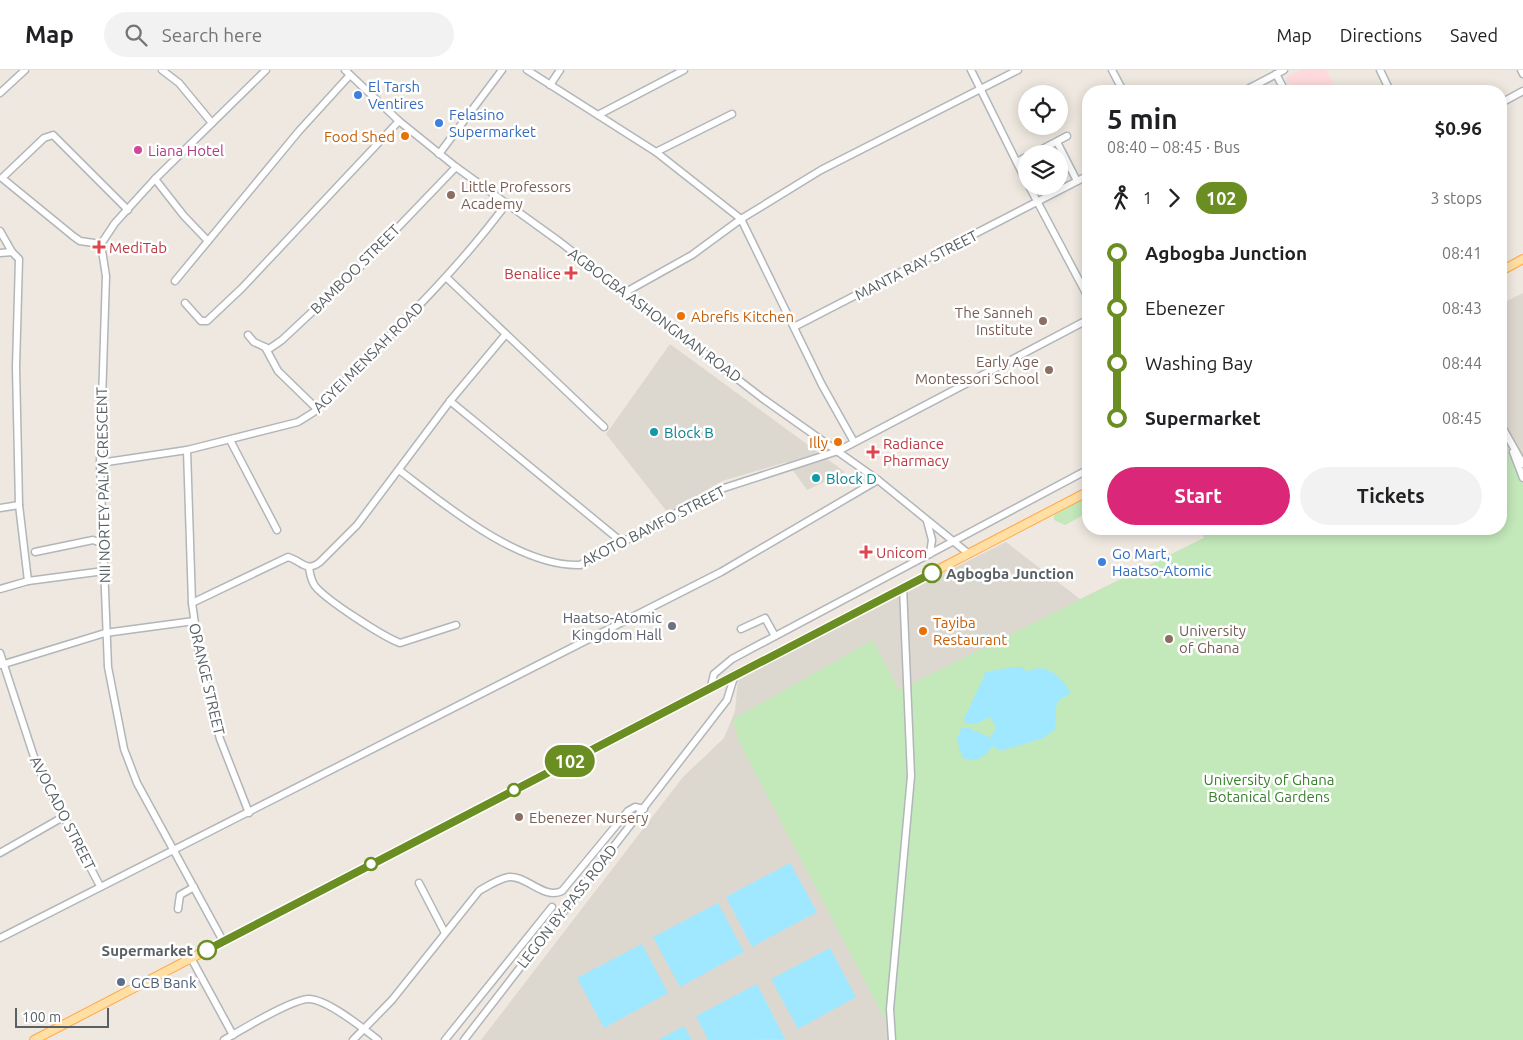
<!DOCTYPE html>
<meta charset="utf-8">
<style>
:root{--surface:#fff;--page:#f2f2f2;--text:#202124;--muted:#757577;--line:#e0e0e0;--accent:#db2777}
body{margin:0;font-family:Ubuntu,sans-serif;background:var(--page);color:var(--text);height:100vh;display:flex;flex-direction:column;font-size:19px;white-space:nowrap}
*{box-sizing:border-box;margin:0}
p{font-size:16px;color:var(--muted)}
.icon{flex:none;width:28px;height:28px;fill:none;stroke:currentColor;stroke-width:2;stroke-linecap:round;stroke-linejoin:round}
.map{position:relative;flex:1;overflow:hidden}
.sheet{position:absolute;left:1082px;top:15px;width:425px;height:450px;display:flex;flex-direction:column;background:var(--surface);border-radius:20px;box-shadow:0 2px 12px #0003}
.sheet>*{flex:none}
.badge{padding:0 10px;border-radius:16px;font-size:18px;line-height:32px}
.tools{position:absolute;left:1018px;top:15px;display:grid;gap:10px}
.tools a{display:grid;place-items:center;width:50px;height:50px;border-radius:50%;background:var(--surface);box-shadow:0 2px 12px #0003;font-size:25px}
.scale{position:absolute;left:15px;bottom:12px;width:94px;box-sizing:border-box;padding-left:5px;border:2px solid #596063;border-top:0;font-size:14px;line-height:18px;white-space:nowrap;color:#596063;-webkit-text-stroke:4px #fff;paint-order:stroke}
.map>.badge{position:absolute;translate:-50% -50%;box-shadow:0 0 0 2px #fff}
.legs{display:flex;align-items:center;gap:8px;height:55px;padding:0 25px;font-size:16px}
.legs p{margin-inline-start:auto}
.head{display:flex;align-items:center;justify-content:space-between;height:85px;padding:0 25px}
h1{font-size:28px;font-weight:700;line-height:38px}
.button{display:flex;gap:10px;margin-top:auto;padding:10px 25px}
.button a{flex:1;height:58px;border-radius:30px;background:var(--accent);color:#fff;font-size:20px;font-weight:700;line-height:58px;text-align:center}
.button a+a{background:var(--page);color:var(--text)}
ul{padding:0 25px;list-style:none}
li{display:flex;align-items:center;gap:18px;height:55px;font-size:19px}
li i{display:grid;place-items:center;width:8px;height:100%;margin:0 6px;background:currentColor}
li i::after{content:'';width:12px;height:12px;margin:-6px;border:4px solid;border-radius:50%;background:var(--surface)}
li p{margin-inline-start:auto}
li:first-child i{background:linear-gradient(#0000 50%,currentColor 0)}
li:last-child i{background:linear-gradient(currentColor 50%,#0000 0)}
header{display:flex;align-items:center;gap:30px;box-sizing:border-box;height:70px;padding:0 25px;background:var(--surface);border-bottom:1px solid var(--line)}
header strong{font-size:24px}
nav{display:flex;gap:28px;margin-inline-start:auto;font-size:18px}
.search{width:350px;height:45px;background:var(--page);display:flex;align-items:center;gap:12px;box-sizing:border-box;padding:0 18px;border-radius:28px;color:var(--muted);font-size:19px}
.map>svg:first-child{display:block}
.education{fill:#ddd8cf}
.medical{fill:#fedade}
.green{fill:#c3e8ba}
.water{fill:#9fe8ff}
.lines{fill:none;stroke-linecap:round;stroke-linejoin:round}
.minor-casing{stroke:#b2b6ba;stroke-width:9}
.major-casing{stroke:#ffa849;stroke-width:10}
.minor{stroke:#fff;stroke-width:6}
.major{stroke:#ffdfa4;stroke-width:8}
.line-1-casing{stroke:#fff;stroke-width:11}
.line-1{stroke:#6b8e23;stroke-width:8}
.shop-dot{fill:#3f7fe0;stroke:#fff;stroke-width:2}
.food-dot{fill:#e8710a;stroke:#fff;stroke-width:2}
.hotel-dot{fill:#d1479c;stroke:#fff;stroke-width:2}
.education-dot{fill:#8d6e63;stroke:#fff;stroke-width:2}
.health-dot{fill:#e0444e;stroke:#fff;stroke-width:2}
.culture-dot{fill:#0f9aa8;stroke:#fff;stroke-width:2}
.stop-1-dot{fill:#fff;stroke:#6b8e23;stroke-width:2.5}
.worship-dot{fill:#6b7280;stroke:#fff;stroke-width:2}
.service-dot{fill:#5c6f8a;stroke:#fff;stroke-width:2}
.labels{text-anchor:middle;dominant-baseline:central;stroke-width:5;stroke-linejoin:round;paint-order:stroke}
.shop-label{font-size:15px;fill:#366cbe;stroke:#fff;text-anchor:start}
.food-label{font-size:15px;fill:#c56008;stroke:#fff;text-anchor:end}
.hotel-label{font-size:15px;fill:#b23c85;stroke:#fff;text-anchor:start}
.education-label{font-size:15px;fill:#785e54;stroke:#fff;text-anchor:start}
.health-label{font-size:15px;fill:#be3a42;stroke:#fff;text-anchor:start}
.street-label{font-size:15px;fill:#596063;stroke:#fff}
.culture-label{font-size:15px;fill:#0d838f;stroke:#fff;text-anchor:start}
.stop-label{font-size:15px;font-weight:bold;fill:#596063;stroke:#fff;text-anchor:start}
.worship-label{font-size:15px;fill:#5b616d;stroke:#fff;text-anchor:end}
.park-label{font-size:15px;fill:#38812b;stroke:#fff}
.service-label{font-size:15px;fill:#4e5e75;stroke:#fff;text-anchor:start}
</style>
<header>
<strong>Map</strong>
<div class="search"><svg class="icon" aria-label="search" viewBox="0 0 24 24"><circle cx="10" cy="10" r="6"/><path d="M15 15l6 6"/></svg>Search here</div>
<nav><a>Map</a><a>Directions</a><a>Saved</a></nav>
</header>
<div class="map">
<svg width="1523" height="970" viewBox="0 0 1523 970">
<rect width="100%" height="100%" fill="#eee8e0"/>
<!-- education -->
<g class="education">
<polygon points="1523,223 1523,970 481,970 683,707 724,668 735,641 738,609 898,526 1006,472 1080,529 1206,467 1501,459 1501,234"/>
<polygon points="670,274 845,402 807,420 787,392 722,411 668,443 606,364"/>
</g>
<!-- medical -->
<polygon class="medical" points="1300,0 1326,0 1337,21 1294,21 1286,8"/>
<!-- green -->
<g class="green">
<polygon points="1501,371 1523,413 1523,970 896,970 739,672 733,649 873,570 899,620 1204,468 1200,459 1501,459"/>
<polygon points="1089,426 1089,442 1065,455 1054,450 1054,445"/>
</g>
<!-- water -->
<g class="water">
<path d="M1014 597H1023L1027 602C1045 591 1061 607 1071 623L1059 630 1056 637 1055 659 1044 668 1000 681 992 676C985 687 975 694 962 687L957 669 962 658H969L991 668 996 657 990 647 976 654 966 653 964 649 986 602Z"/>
<polygon points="790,793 817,842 752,877 726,827"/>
<polygon points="718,833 744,882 680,917 653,867"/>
<polygon points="642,874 668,923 604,958 577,908"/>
<polygon points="830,878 856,927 798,959 771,909"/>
<polygon points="757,914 785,969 708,970 696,946"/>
<polygon points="684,956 692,970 658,970"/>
</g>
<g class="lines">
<defs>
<g id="minor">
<polyline points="162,0 179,13 212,53"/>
<polyline points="345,0 399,51 456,97 560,172 762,328 878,410 969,484"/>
<polyline points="527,0 656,82 741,149 822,315 854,372"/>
<polyline points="971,0 1026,111"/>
<polyline points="1112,0 1123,21"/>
<polyline points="1380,0 1390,21"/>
<polyline points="1521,0 1523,4"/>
<polyline points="1276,4 1285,21"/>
<polyline points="550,15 560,0"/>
<polyline points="1244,21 1284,0"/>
<polyline points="0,23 25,0"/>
<polyline points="1501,33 1523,21"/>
<polyline points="598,45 684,0"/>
<polyline points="1057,72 1077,111"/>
<polyline points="656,82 732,44"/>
<polyline points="439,84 502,0"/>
<polyline points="1033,84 1067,66"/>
<polyline points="1017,92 1026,87"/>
<polyline points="155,109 184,146 208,171"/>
<polyline points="1029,116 1089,229"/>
<polyline points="0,161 12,182"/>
<polyline points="101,174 80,171 73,166 2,108 44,68 53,65 128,140"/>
<polyline points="0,183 12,182 19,189 16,297 19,435 28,511"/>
<polyline points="447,208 604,357"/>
<polyline points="175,211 299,61 350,5"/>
<polyline points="624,223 692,185 741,149 821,100 1018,0"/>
<polyline points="185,233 201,251 207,251 242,218 399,51"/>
<polyline points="794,257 1089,105"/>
<polyline points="248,265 254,272 269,279 282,270 359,198 456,97"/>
<polyline points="265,277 278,301 317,339"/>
<polyline points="450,331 623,473"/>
<polyline points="1501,355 1523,394"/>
<polyline points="230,370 277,460"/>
<polyline points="187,380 192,533 201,596 220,669 249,743"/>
<polyline points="1513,382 1523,408"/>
<path d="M100 393 187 380 298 352 314 342C380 274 450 210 507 133"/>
<path d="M399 400C445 435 519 497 580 495L721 419 838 381 1089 249"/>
<polyline points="0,438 19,435"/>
<polyline points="927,451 932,470 930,484"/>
<polyline points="35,482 93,470 104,474"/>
<path d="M309 498C310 504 311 511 315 516 326 530 382 566 400 573L456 555"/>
<polyline points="0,519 28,511 104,501"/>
<path d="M192 533 288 487C302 491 306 503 320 492L357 455 450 331 506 264"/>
<polyline points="741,559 765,548 775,566"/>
<polyline points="0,583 37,696 100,816"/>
<polyline points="1,595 105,563 194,551"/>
<polyline points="711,616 714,604 732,589 1089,399"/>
<polyline points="0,783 63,747"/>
<polyline points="419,813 445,863"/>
<polyline points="178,839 180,825 194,817"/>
<polyline points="0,868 721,502 878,410"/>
<polyline points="223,871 137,713 124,679 108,597 100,393 106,206 101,174 115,153 155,109 266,0"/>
<polyline points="191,888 233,965"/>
<path d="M224 970C241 960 290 930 308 929 326 928 364 959 378 970"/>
<path d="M353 970 392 930 479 821C489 815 498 809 509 807 526 805 544 830 562 821L628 741 635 737 644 739"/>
<polyline points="445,970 552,837"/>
<polyline points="464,970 727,630 735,604"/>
<polyline points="892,970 890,939 911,706 903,517"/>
</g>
<g id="major">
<polyline points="1501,201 1523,189"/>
<polyline points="34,970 1089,421"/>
</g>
</defs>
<!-- minor casing -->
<use href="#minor" class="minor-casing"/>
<!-- major casing -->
<use href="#major" class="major-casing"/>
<!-- minor -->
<use href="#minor" class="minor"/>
<!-- major -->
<use href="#major" class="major"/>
</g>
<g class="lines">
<defs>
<polyline id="line-1" points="207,880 932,503"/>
</defs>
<!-- line-1 casing -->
<use href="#line-1" class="line-1-casing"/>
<!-- line-1 -->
<use href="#line-1" class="line-1"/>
</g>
<!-- markers -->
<g class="shop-dot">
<circle cx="358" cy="25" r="5"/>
<circle cx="439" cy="53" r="5"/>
<circle cx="1102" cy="492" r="5"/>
</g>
<g class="food-dot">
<circle cx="405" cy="66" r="5"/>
<circle cx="681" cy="246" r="5"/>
<circle cx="838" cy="372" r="5"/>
<circle cx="923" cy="561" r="5"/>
</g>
<circle class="hotel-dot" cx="138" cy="80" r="5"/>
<g class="education-dot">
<circle cx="451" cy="125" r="5"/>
<circle cx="1043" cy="251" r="5"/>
<circle cx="1049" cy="300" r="5"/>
<circle cx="1169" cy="569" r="5"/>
<circle cx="519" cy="747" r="5"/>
</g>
<g class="health-dot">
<path d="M96.5 169.5h5v5h5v5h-5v5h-5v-5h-5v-5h5z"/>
<path d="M568.5 195.5h5v5h5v5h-5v5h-5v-5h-5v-5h5z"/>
<path d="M870.5 374.5h5v5h5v5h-5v5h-5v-5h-5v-5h5z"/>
<path d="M863.5 474.5h5v5h5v5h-5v5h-5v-5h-5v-5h5z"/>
</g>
<g class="culture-dot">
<circle cx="654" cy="362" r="5"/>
<circle cx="816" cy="408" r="5"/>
</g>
<g class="stop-1-dot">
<circle cx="932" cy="503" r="9"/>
<circle cx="514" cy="720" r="6"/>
<circle cx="371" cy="794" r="6"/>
<circle cx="207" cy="880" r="9"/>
</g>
<circle class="worship-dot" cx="672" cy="556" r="5"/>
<circle class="service-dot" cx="121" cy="912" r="5"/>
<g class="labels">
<!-- shop labels -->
<g class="shop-label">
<text x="368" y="16">El Tarsh<tspan x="368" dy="17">Ventires</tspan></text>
<text x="449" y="44">Felasino<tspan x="449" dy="17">Supermarket</tspan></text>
<text x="1112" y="483">Go Mart,<tspan x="1112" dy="17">Haatso-Atomic</tspan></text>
</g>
<!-- food labels -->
<g class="food-label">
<text x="395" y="66">Food Shed</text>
<text x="691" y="246" text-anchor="start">Abrefis Kitchen</text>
<text x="828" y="372">Illy</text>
<text x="933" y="552" text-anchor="start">Tayiba<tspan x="933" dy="17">Restaurant</tspan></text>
</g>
<!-- hotel labels -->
<g class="hotel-label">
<text x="148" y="80">Liana Hotel</text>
</g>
<!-- education labels -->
<g class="education-label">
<text x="461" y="116">Little Professors<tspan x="461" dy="17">Academy</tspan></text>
<text x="1033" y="242" text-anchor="end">The Sanneh<tspan x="1033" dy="17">Institute</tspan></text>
<text x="1039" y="291" text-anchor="end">Early Age<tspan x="1039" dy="17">Montessori School</tspan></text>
<text x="1179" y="560">University<tspan x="1179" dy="17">of Ghana</tspan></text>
<text x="529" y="747">Ebenezer Nursery</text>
</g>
<!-- health labels -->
<g class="health-label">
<text x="109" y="177">MediTab</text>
<text x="561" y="203" text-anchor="end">Benalice</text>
<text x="883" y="373">Radiance<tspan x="883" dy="17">Pharmacy</tspan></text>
<text x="876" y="482">Unicom</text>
</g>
<!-- street labels -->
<g class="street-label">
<text transform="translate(916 195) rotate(-27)">MANTA RAY STREET</text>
<text transform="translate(355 199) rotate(-45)">BAMBOO STREET</text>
<text transform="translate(655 245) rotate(37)">AGBOGBA ASHONGMAN ROAD</text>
<text transform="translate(368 287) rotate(-45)">AGYEI MENSAH ROAD</text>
<text transform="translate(103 415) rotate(-91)">NII NORTEY PALM CRESCENT</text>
<text transform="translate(653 456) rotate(-27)">AKOTO BAMFO STREET</text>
<text transform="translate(207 609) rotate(77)">ORANGE STREET</text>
<text transform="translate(63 743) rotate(63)">AVOCADO STREET</text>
<text transform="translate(567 836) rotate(-52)">LEGON BY-PASS ROAD</text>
</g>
<!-- culture labels -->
<g class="culture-label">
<text x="664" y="362">Block B</text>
<text x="826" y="408">Block D</text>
</g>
<!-- stop labels -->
<g class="stop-label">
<text x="946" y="503">Agbogba Junction</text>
<text x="193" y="880" text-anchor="end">Supermarket</text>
</g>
<!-- worship labels -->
<g class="worship-label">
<text x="662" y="547">Haatso-Atomic<tspan x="662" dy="17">Kingdom Hall</tspan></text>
</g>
<!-- park labels -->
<g class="park-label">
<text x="1269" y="709">University of Ghana<tspan x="1269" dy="17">Botanical Gardens</tspan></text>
</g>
<!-- service labels -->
<g class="service-label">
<text x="131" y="912">GCB Bank</text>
</g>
</g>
</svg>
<div class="tools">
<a><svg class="icon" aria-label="locate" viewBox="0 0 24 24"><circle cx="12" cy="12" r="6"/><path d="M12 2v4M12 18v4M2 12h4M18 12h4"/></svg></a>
<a><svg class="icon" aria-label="layers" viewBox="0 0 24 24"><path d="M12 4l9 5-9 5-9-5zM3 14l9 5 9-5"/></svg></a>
</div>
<div class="scale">100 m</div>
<b class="badge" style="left:570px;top:691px;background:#6b8e23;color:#fff">102</b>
<section class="sheet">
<div class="head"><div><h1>5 min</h1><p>08:40 – 08:45 · Bus</p></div><b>$0.96</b></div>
<div class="legs"><svg class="icon" aria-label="walk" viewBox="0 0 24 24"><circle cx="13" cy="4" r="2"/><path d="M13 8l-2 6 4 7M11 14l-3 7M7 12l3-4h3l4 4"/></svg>1<svg class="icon" aria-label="forward" viewBox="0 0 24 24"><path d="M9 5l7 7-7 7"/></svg><b class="badge" style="background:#6b8e23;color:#fff">102</b><p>3 stops</p></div>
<ul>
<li><i style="color:#6b8e23"></i><b>Agbogba Junction</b><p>08:41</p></li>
<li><i style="color:#6b8e23"></i><span>Ebenezer</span><p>08:43</p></li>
<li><i style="color:#6b8e23"></i><span>Washing Bay</span><p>08:44</p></li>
<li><i style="color:#6b8e23"></i><b>Supermarket</b><p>08:45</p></li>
</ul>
<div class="button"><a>Start</a><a>Tickets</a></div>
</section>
</div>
